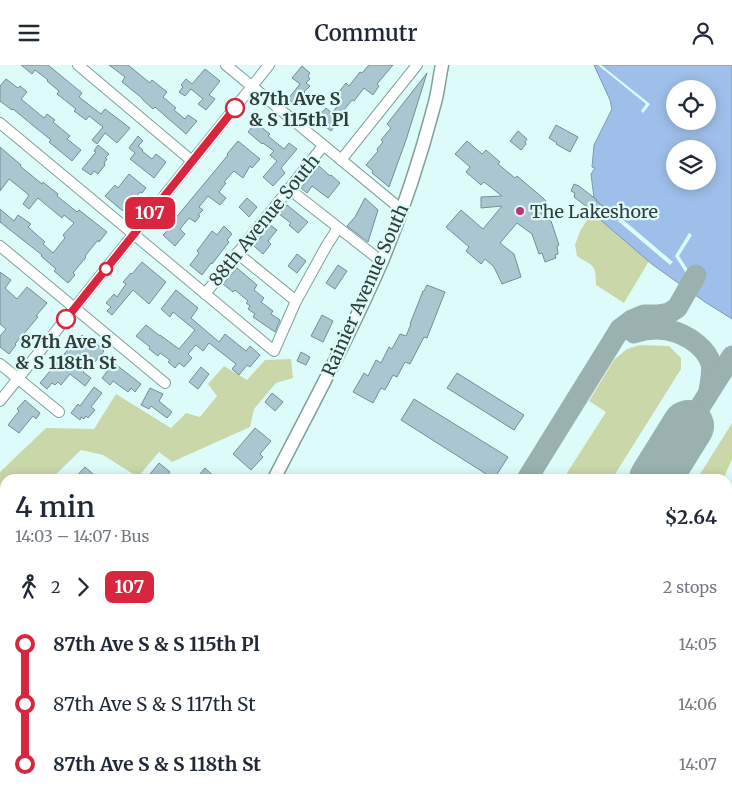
<!DOCTYPE html>
<meta charset="utf-8">
<style>
:root{--surface:#fff;--page:#f6f6f7;--text:#1f2937;--muted:#747a83}
body{margin:0;font-family:Merriweather,serif;background:var(--page);color:var(--text);height:100vh;display:flex;flex-direction:column;font-size:19px;white-space:nowrap}
*{box-sizing:border-box;margin:0}
p{font-size:16px;color:var(--muted)}
.icon{flex:none;width:28px;height:28px;fill:none;stroke:currentColor;stroke-width:2;stroke-linecap:round;stroke-linejoin:round}
.map{position:relative;flex:1;overflow:hidden}
.panel{position:absolute;left:0px;top:409px;width:732px;height:331px;display:flex;flex-direction:column;background:var(--surface);border-radius:15px 15px 0 0;box-shadow:0 2px 12px #0003}
.panel>*{flex:none}
.badge{padding:0 10px;border-radius:8px;font-size:18px;line-height:32px}
.controls{position:absolute;left:666px;top:15px;display:grid;gap:10px}
.controls a{display:grid;place-items:center;width:50px;height:50px;border-radius:50%;background:var(--surface);box-shadow:0 2px 12px #0003;font-size:25px}
.map>.badge{position:absolute;translate:-50% -50%;box-shadow:0 0 0 2px #fff}
.legs{display:flex;align-items:center;gap:8px;height:55px;padding:0 15px;font-size:16px}
.legs p{margin-inline-start:auto}
.head{display:flex;align-items:center;justify-content:space-between;height:85px;padding:0 15px}
h1{font-size:28px;font-weight:600;line-height:38px}
ul{padding:0 15px;list-style:none}
li{display:flex;align-items:center;gap:18px;height:60px;font-size:19px}
li i{display:grid;place-items:center;width:8px;height:100%;margin:0 6px;background:currentColor}
li i::after{content:'';width:12px;height:12px;margin:-6px;border:4px solid;border-radius:50%;background:var(--surface)}
li p{margin-inline-start:auto}
li:first-child i{background:linear-gradient(#0000 50%,currentColor 0)}
li:last-child i{background:linear-gradient(currentColor 50%,#0000 0)}
header{display:flex;justify-content:space-between;align-items:center;height:65px;padding:0 15px;background:var(--surface);font-size:22px;font-weight:600}
.map>svg:first-child{display:block}
.green{fill:#cad7a9}
.water{fill:#9ebfe9;stroke:#7d98b5;fill-rule:evenodd}
.pier{fill:#ddfcf9}
.lines{fill:none;stroke-linecap:round;stroke-linejoin:round}
.taxiway{stroke:#9ab1af;stroke-width:21}
.runway{stroke:#9ab1af;stroke-width:52}
.building{fill:#aac6d0;stroke:#748e98}
.minor-casing{stroke:#829f9c;stroke-width:12}
.major-casing{stroke:#829f9c;stroke-width:15}
.minor{stroke:#fff;stroke-width:10}
.major{stroke:#fff;stroke-width:12}
.line-1-casing{stroke:#fff;stroke-width:11}
.line-1{stroke:#d7263d;stroke-width:8}
.stop-1-dot{fill:#fff;stroke:#d7263d;stroke-width:2.5}
.poi-dot{fill:#be3673;stroke:#ddfcf9;stroke-width:2}
.labels{text-anchor:middle;dominant-baseline:central;stroke-width:4.5;stroke-linejoin:round;paint-order:stroke}
.stop-label{font-size:18px;font-weight:bold;fill:#313d3c;stroke:#ddfcf9;text-anchor:start}
.poi-label{font-size:18px;fill:#313d3c;stroke:#ddfcf9;text-anchor:start}
.street-label{font-size:18px;fill:#313d3c;stroke:#ddfcf9}
</style>
<header><svg class="icon" aria-label="menu" viewBox="0 0 24 24"><path d="M4 6h16M4 12h16M4 18h16"/></svg>Commutr<svg class="icon" aria-label="person" viewBox="0 0 24 24"><circle cx="12" cy="8" r="4"/><path d="M4 21q1-7 8-7t8 7"/></svg></header>
<div class="map">
<svg width="732" height="739" viewBox="0 0 732 739">
<rect width="100%" height="100%" fill="#ddfcf9"/>
<!-- green -->
<g class="green">
<path d="M596 150 649 196 624 238 596 220C596 199 594 202 577 191L575 180 580 166 588 154Z"/>
<polygon points="640,280 669,281 681,293 681,304 612,414 568,414 567,408 606,347 589,336 614,295 627,284"/>
<polygon points="291,294 293,313 276,318 254,344 250,362 172,397 159,387 138,412 103,390 81,385 51,414 5,414 5,491 0,500 5,503 5,564 0,560 0,407 46,363 94,364 116,329 171,363 186,348 200,352 217,331 208,319 224,301 247,315 265,295"/>
<polygon points="732,358 732,394 723,414 697,414"/>
<polygon points="732,576 732,722 728,732 728,586"/>
<polygon points="30,735 84,735 82,739 28,739"/>
<polygon points="337,735 410,735 407,739 334,739"/>
<polygon points="494,735 567,735 565,739 492,739"/>
<polygon points="668,735 726,735 724,739 666,739"/>
</g>
<!-- water -->
<g class="water">
<path d="M594 0H732V254L705 237 653 200 589 145 594 133 591 109 595 103 592 102 594 80 612 44 610 35ZM675 24H708V56H675ZM675 84H708V116H675Z"/>
<polygon points="732,440 732,576 728,586 728,450"/>
<polygon points="598,735 668,735 666,739 596,739"/>
</g>
<!-- pier -->
<g class="pier">
<polygon points="598,0 601,0 650,39 643,48 641,46 646,39"/>
<polygon points="621,153 673,197 670,200 618,156"/>
<polygon points="689,168 692,170 679,191 690,208 685,215 682,214 686,208 675,191"/>
</g>
<g class="lines">
<!-- taxiway -->
<g class="taxiway">
<path d="M634 268C656 260 679 264 697 279 703 284 709 291 711 299 713 308 710 317 709 326"/>
<polyline points="688,361 732,291"/>
<polyline points="527,414 620,264 632,255 644,250 658,250 669,248 677,243 696,210"/>
<polyline points="323,739 325,735"/>
<polyline points="438,739 443,735"/>
<polyline points="458,739 460,735"/>
</g>
<!-- runway -->
<g class="runway">
<polyline points="655,414 688,361"/>
<polyline points="451,739 453,735"/>
</g>
</g>
<!-- building -->
<g class="building">
<polygon points="21,0 48,0 82,28 79,32 101,49 105,44 130,63 117,78 105,68 97,79 92,75 103,62 89,51 86,55 74,46 76,44 57,29 59,26 47,16 48,15 35,5 32,9"/>
<polygon points="109,0 128,0 150,18 152,15 167,27 163,32 176,43 174,45 185,54 188,50 197,56 186,69 155,42 153,44 142,34 142,33 122,17 125,12"/>
<polygon points="369,0 393,0 377,19 379,21 373,30 364,23 354,36 352,35 338,52 340,54 331,66 316,54 326,43 332,48 340,38 334,33 346,18 349,21 360,7 362,8"/>
<polygon points="302,1 310,8 308,11 310,14 306,18 310,21 304,27 305,28 296,40 288,34 300,19 292,13"/>
<polygon points="205,4 220,16 209,30 215,34 206,45 198,39 203,34 191,24 185,31 179,27 183,22 181,20 186,14 192,19"/>
<polygon points="427,8 406,75 389,122 372,108 373,106 366,100 378,86 377,84 383,77 381,75 391,63 387,59"/>
<polygon points="6,14 18,23 20,21 27,27 21,34 44,53 47,49 55,55 53,57 70,71 67,74 81,85 72,96 49,77 51,75 36,63 13,44 12,45 0,36 0,21"/>
<polygon points="256,57 262,61 261,62 270,69 268,71 284,84 289,78 297,84 281,103 285,108 273,121 263,112 277,96 270,90 274,86 263,78 262,79 248,67"/>
<polygon points="556,60 578,72 570,87 556,79 557,78 549,73"/>
<polygon points="518,66 527,74 525,77 526,79 521,85 510,76"/>
<polygon points="138,71 143,76 138,81 143,85 142,86 152,94 156,89 166,97 154,113 130,94 135,88 129,83"/>
<polygon points="238,76 260,94 252,103 250,101 243,113 234,106 224,117 226,118 219,127 226,133 220,140 208,131 199,142 203,145 198,150 200,151 195,157 189,153 180,164 185,169 175,181 163,170 169,164 166,161 173,154 174,155 228,90 227,89"/>
<polygon points="467,76 482,89 486,85 500,97 498,99 515,113 517,111 543,133 546,136 546,141 542,149 551,156 559,180 557,181 558,189 555,190 556,193 545,197 542,188 539,189 532,169 517,158 500,178 514,189 521,212 502,219 494,202 485,194 481,199 466,186 469,182 446,162 461,145 483,164 502,141 481,143 481,132 502,131 484,117 481,120 466,107 470,102 455,89"/>
<polygon points="98,80 109,89 105,93 107,94 104,98 105,100 98,109 94,106 91,110 82,104 96,87 94,86"/>
<polygon points="0,82 21,100 20,101 42,119 43,117 58,129 57,131 77,147 79,145 107,167 99,177 98,175 85,191 86,192 73,208 75,210 68,218 54,206 56,204 41,191 42,190 0,157 0,144 14,156 18,150 31,159 28,162 45,177 43,179 53,188 65,173 63,170 74,158 64,150 62,153 38,133 29,144 23,139 29,130 9,114 0,126"/>
<polygon points="319,101 330,111 331,110 340,118 328,133 312,121 307,128 301,123"/>
<polygon points="129,109 146,123 142,128 140,127 124,147 105,131 115,120 118,123"/>
<polygon points="574,119 579,121 597,135 596,136 603,141 596,149 574,132 575,128 571,126"/>
<polygon points="247,133 257,142 249,152 239,142"/>
<polygon points="365,133 378,145 368,177 347,161 355,152"/>
<polygon points="287,140 308,157 298,168 289,160 291,158 279,149"/>
<polygon points="270,160 277,165 268,176 271,179 263,189 254,181"/>
<polygon points="224,161 232,169 227,175 229,177 212,199 211,198 202,210 190,200 199,188 197,186 212,166 217,170"/>
<polygon points="297,189 306,196 297,208 288,201"/>
<polygon points="142,197 166,217 149,239 133,225 112,250 107,246 111,242 106,238 114,229 117,232 126,219 123,217 131,208 132,209"/>
<polygon points="338,200 347,206 335,224 326,218"/>
<polygon points="237,203 257,220 254,225 264,233 261,237 273,246 271,249 280,255 275,267 253,252 255,249 248,244 250,241 246,238 248,236 235,225 233,227 223,219"/>
<polygon points="0,207 11,215 5,223 17,234 27,222 47,238 36,251 38,252 15,279 16,280 9,289 0,282 0,271 6,264 0,259"/>
<polygon points="427,220 445,227 427,273 424,272 410,299 405,297 397,312 393,310 385,325 381,323 373,338 353,327 364,308 368,311 376,295 381,298 389,282 392,284 400,269 406,271 411,259 410,259 423,226 424,226"/>
<polygon points="176,225 198,243 191,253 219,277 225,269 246,286 250,281 260,290 250,302 247,300 239,310 232,304 236,299 209,278 203,286 196,280 188,289 192,293 184,302 179,298 175,303 168,297 170,295 160,288 158,291 149,284 150,282 136,271 146,260 160,271 160,270 179,284 195,265 173,247 170,252 161,244"/>
<polygon points="322,250 333,256 323,277 311,271"/>
<polygon points="82,270 94,281 96,278 104,286 95,297 93,295 83,307 91,313 85,321 70,309 61,320 58,317 55,320 52,318 47,324 40,318 70,282 71,283"/>
<polygon points="301,287 310,292 306,300 297,296"/>
<polygon points="114,298 141,319 135,327 131,323 128,327 113,316 110,320 102,313"/>
<polygon points="201,302 209,309 198,324 189,317"/>
<polygon points="457,308 524,350 514,365 447,323"/>
<polygon points="94,322 102,328 91,342 95,345 88,353 86,351 84,354 81,352 80,355 71,348 78,339 80,341"/>
<polygon points="150,323 163,329 159,336 172,347 167,353 151,341 149,344 141,340"/>
<polygon points="272,328 283,337 275,346 265,337"/>
<polygon points="414,334 508,392 494,414 401,355"/>
<polygon points="25,335 40,348 36,354 33,351 19,368 8,360 19,346 17,344"/>
<polygon points="255,363 271,376 260,389 263,392 251,405 233,389"/>
<polygon points="159,398 170,407 165,414 146,414"/>
<polygon points="85,402 99,414 74,414"/>
<polygon points="205,403 217,414 196,414"/>
</g>
<g class="lines">
<defs>
<g id="minor">
<polyline points="78,0 192,96"/>
<polyline points="226,0 402,145"/>
<polyline points="0,58 274,286 296,236 327,180 338,163"/>
<polyline points="341,95 417,0"/>
<polyline points="289,124 381,196"/>
<polyline points="0,181 165,318"/>
<polyline points="237,188 296,236"/>
<polyline points="205,229 323,81"/>
<polyline points="0,299 59,347"/>
<polyline points="0,336 269,0"/>
<polyline points="0,598 5,603"/>
<polyline points="0,715 4,718"/>
</g>
<g id="major">
<path d="M274 414C311 342 350 270 382 196 403 146 420 94 434 41 438 28 439 14 442 0"/>
<polyline points="103,739 105,735"/>
</g>
</defs>
<!-- minor casing -->
<use href="#minor" class="minor-casing"/>
<!-- major casing -->
<use href="#major" class="major-casing"/>
<!-- minor -->
<use href="#minor" class="minor"/>
<!-- major -->
<use href="#major" class="major"/>
</g>
<g class="lines">
<defs>
<polyline id="line-1" points="66,254 235,43"/>
</defs>
<!-- line-1 casing -->
<use href="#line-1" class="line-1-casing"/>
<!-- line-1 -->
<use href="#line-1" class="line-1"/>
</g>
<!-- markers -->
<g class="stop-1-dot">
<circle cx="235" cy="43" r="9"/>
<circle cx="106" cy="204" r="6"/>
<circle cx="66" cy="254" r="9"/>
</g>
<circle class="poi-dot" cx="520" cy="146" r="5"/>
<g class="labels">
<!-- stop labels -->
<g class="stop-label">
<text x="249" y="33">87th Ave S<tspan x="249" dy="21">&amp; S 115th Pl</tspan></text>
<text x="66" y="276" text-anchor="middle">87th Ave S<tspan x="66" dy="21">&amp; S 118th St</tspan></text>
</g>
<!-- poi labels -->
<g class="poi-label">
<text x="530" y="146">The Lakeshore</text>
</g>
<!-- street labels -->
<g class="street-label">
<text transform="translate(264 155) rotate(-51)">88th Avenue South</text>
<text transform="translate(365 225) rotate(-66)">Rainier Avenue South</text>
</g>
</g>
</svg>
<div class="controls">
<a><svg class="icon" aria-label="locate" viewBox="0 0 24 24"><circle cx="12" cy="12" r="6"/><path d="M12 2v4M12 18v4M2 12h4M18 12h4"/></svg></a>
<a><svg class="icon" aria-label="layers" viewBox="0 0 24 24"><path d="M12 4l9 5-9 5-9-5zM3 14l9 5 9-5"/></svg></a>
</div>
<b class="badge" style="left:150px;top:148px;background:#d7263d;color:#fff">107</b>
<section class="panel">
<div class="head"><div><h1>4 min</h1><p>14:03 – 14:07 · Bus</p></div><b>$2.64</b></div>
<div class="legs"><svg class="icon" aria-label="walk" viewBox="0 0 24 24"><circle cx="13" cy="4" r="2"/><path d="M13 8l-2 6 4 7M11 14l-3 7M7 12l3-4h3l4 4"/></svg>2<svg class="icon" aria-label="forward" viewBox="0 0 24 24"><path d="M9 5l7 7-7 7"/></svg><b class="badge" style="background:#d7263d;color:#fff">107</b><p>2 stops</p></div>
<ul>
<li><i style="color:#d7263d"></i><b>87th Ave S &amp; S 115th Pl</b><p>14:05</p></li>
<li><i style="color:#d7263d"></i><span>87th Ave S &amp; S 117th St</span><p>14:06</p></li>
<li><i style="color:#d7263d"></i><b>87th Ave S &amp; S 118th St</b><p>14:07</p></li>
</ul>
</section>
</div>
